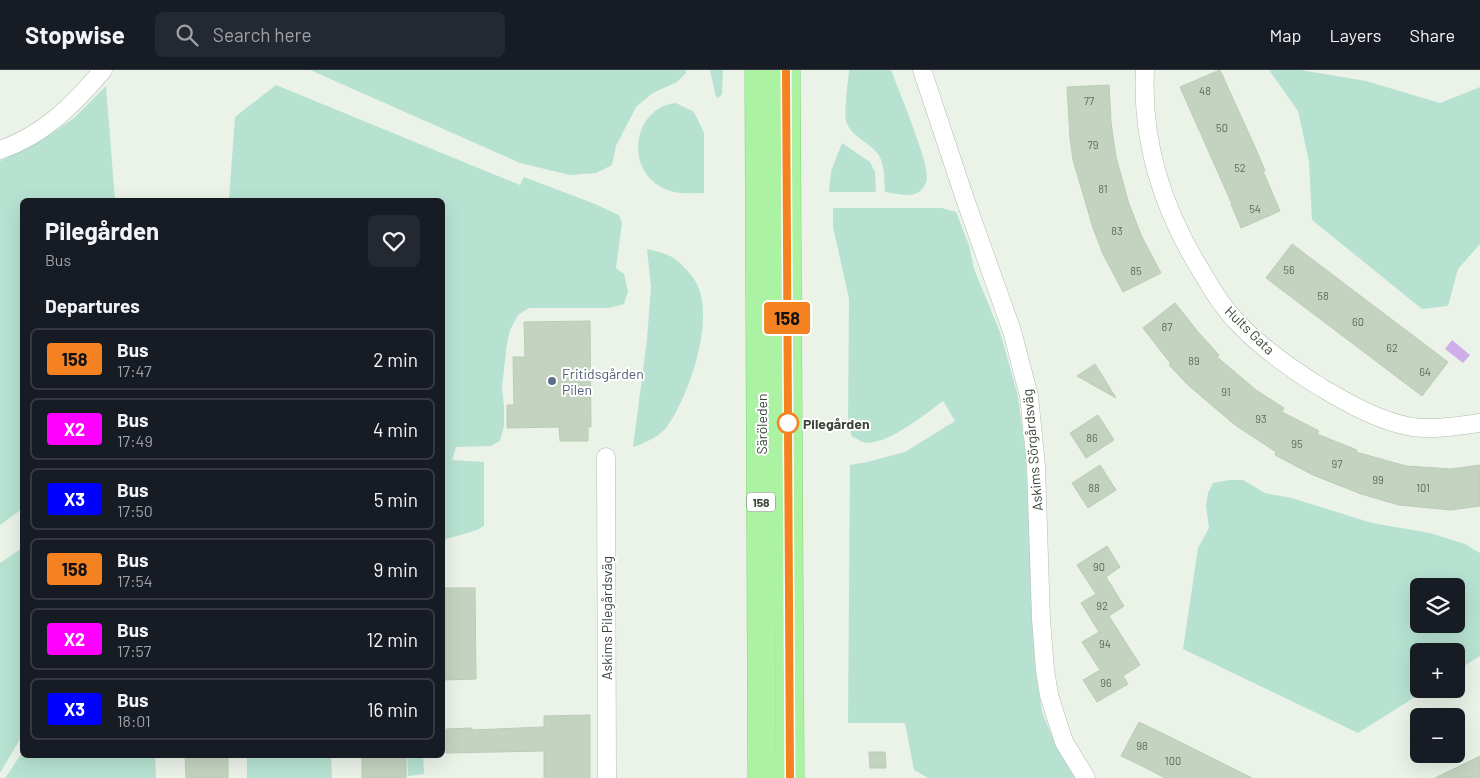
<!DOCTYPE html>
<meta charset="utf-8">
<style>
:root{--surface:#171b24;--page:#242831;--text:#f1f3f6;--muted:#9ea1a6;--line:#363941}
body{margin:0;font-family:Barlow,sans-serif;background:var(--page);color:var(--text);height:100vh;display:flex;flex-direction:column;font-size:19px;white-space:nowrap}
*{box-sizing:border-box;margin:0}
p{font-size:16px;color:var(--muted)}
.icon{flex:none;width:28px;height:28px;fill:none;stroke:currentColor;stroke-width:2;stroke-linecap:round;stroke-linejoin:round}
.map{position:relative;flex:1;overflow:hidden}
.sheet{position:absolute;left:20px;top:128px;width:425px;height:560px;display:flex;flex-direction:column;background:var(--surface);border-radius:8px;box-shadow:0 5px 20px #0002}
.sheet>*{flex:none}
.badge{padding:0 10px;border-radius:4px;font-size:18px;line-height:32px}
.tools{position:absolute;left:1410px;top:508px;display:grid;gap:10px}
.tools a{display:grid;place-items:center;width:55px;height:55px;border-radius:8px;background:var(--surface);box-shadow:0 5px 20px #0002;font-size:25px}
.map>.badge{position:absolute;translate:-50% -50%;box-shadow:0 0 0 2px #fff}
h2{padding:0 25px;font-size:19px;line-height:45px}
.round{display:grid;place-items:center;flex:none;width:52px;height:52px;border-radius:8px;background:var(--page)}
.head{display:flex;align-items:center;justify-content:space-between;height:85px;padding:0 25px}
h1{font-size:24px;font-weight:700;line-height:38px}
ul{padding:0;list-style:none}
li{display:flex;align-items:center;gap:15px;height:62px;margin:0 10px 8px;padding:0 15px;border:2px solid var(--line);border-radius:8px}
li div{flex:1}
li b{display:block;font-size:19px}
li em{font-style:normal}
li .badge{min-width:55px;font-weight:700;text-align:center}
header{display:flex;align-items:center;gap:30px;box-sizing:border-box;height:70px;padding:0 25px;background:var(--surface);border-bottom:1px solid var(--line)}
header strong{font-size:24px}
nav{display:flex;gap:28px;margin-inline-start:auto;font-size:18px}
.search{width:350px;height:45px;background:var(--page);display:flex;align-items:center;gap:12px;box-sizing:border-box;padding:0 18px;border-radius:8px;color:var(--muted);font-size:19px}
.map>svg:first-child{display:block}
.green{fill:#b7e2d2;fill-rule:evenodd}
.water{fill:#cfade8}
.building{fill:#c4d3c0;stroke:#b9cdb4}
.lines{fill:none;stroke-linecap:round;stroke-linejoin:round}
.minor-casing{stroke:#b0bdad;stroke-width:19}
.primary-casing{stroke:#80d674;stroke-width:29}
.minor{stroke:#fff;stroke-width:18}
.primary{stroke:#abf3a2;stroke-width:28}
.line-casing{stroke:#fff;stroke-width:11}
.line{stroke:#f58220;stroke-width:8}
.service-dot{fill:#5c6f8a;stroke:#fff;stroke-width:2}
.stop-dot{fill:#fff;stroke:#f58220;stroke-width:2.5}
.labels{text-anchor:middle;dominant-baseline:central;stroke-width:4;stroke-linejoin:round;paint-order:stroke}
.number-label{font-size:11px;fill:#5d695a}
.shield{fill:#fff;stroke:#767e74;stroke-width:1}
.shield-label{font-size:12px;font-weight:bold;fill:#3b4638}
.street-label{font-size:14px;fill:#3b4638;stroke:#fff}
.service-label{font-size:14px;fill:#4e5e75;stroke:#fff;text-anchor:start}
.stop-label{font-size:14px;font-weight:bold;fill:#3b4638;stroke:#fff;text-anchor:start}
</style>
<header>
<strong>Stopwise</strong>
<div class="search"><svg class="icon" aria-label="search" viewBox="0 0 24 24"><circle cx="10" cy="10" r="6"/><path d="M15 15l6 6"/></svg>Search here</div>
<nav><a>Map</a><a>Layers</a><a>Share</a></nav>
</header>
<div class="map">
<svg width="1480" height="708" viewBox="0 0 1480 708">
<rect width="100%" height="100%" fill="#ebf3e9"/>
<!-- green -->
<g class="green">
<polygon points="310,0 686,0 686,3 677,12 653,23 636,37 616,76 612,95 596,103 570,105 520,93"/>
<polygon points="710,0 723,0 722,24 718,28 716,27"/>
<path d="M849 0H891L892 2C899 22 929 92 927 109 926 113 923 120 919 122 911 128 895 123 885 122 884 110 885 94 878 84 869 72 850 66 846 51 844 40 848 12 849 0Z"/>
<polygon points="1269,0 1301,0 1366,11 1440,33 1480,17 1480,174 1458,199 1448,236 1422,239 1312,150 1309,92 1298,41"/>
<polygon points="276,15 520,115 524,107 595,134 619,145 622,153 616,198 624,204 628,221 624,234 609,238 529,238 518,245 510,260 507,273 502,317 504,337 504,356 500,371 491,376 456,377 452,390 484,392 484,456 477,460 443,470 442,130 229,130 235,47"/>
<polygon points="106,16 115,130 22,130 22,439 0,455 0,91 41,71 74,48"/>
<path d="M676 33 694 42 704 63V123C690 123 676 125 663 118 624 99 633 37 676 33Z"/>
<polygon points="842,73 870,92 875,102 876,122 829,122 831,101"/>
<path d="M833 138H942L956 142 969 175 974 199 1000 262 1018 326 1026 387 1035 597 1042 642 1058 680 1076 708H928L914 700 905 653H848L850 395 867 392 905 382 955 351 943 331C927 343 884 378 863 372 860 371 856 368 852 367L848 353 849 229 833 157Z"/>
<path d="M647 179C655 181 665 183 672 187 679 191 689 202 694 209 718 244 689 327 666 358 657 368 645 373 633 377L647 269 651 217Z"/>
<path d="M1229 410H1243L1265 423 1292 428 1372 453 1430 463 1465 474 1480 483V586L1456 601V581H1419V619H1428L1358 663 1183 579 1198 478 1209 458 1206 436 1208 423 1213 413ZM1419 516H1456V554H1419Z"/>
<polygon points="22,478 22,666 0,703 0,493"/>
<polygon points="22,683 22,685 155,685 156,708 5,708"/>
<polygon points="247,685 331,685 332,708 247,708"/>
<polygon points="407,685 423,685 424,704 408,706"/>
</g>
<!-- water -->
<polygon class="water" points="1452,270 1470,285 1463,293 1445,279"/>
<!-- building -->
<g class="building">
<polygon points="1220,0 1255,77 1265,101 1263,101 1280,141 1241,158 1231,134 1232,134 1180,17"/>
<polygon points="1109,15 1111,52 1116,87 1129,134 1142,167 1161,203 1123,222 1103,184 1093,158 1073,90 1070,68 1067,17"/>
<polygon points="1292,174 1448,292 1422,326 1266,208"/>
<polygon points="1175,233 1199,263 1219,285 1217,287 1256,320 1284,338 1282,342 1319,361 1317,364 1357,380 1356,382 1406,396 1451,399 1480,395 1480,436 1451,440 1399,435 1361,424 1313,405 1275,385 1276,382 1235,355 1188,315 1169,295 1171,294 1143,258"/>
<polygon points="590,251 591,357 588,357 588,371 560,371 559,357 507,358 507,335 514,335 513,287 525,287 524,252"/>
<polygon points="1095,294 1116,328 1077,306"/>
<polygon points="1098,345 1114,370 1086,388 1070,363"/>
<polygon points="1100,395 1116,420 1088,438 1072,413"/>
<polygon points="1107,476 1120,497 1106,507 1124,536 1109,546 1140,595 1123,606 1128,614 1097,632 1083,610 1100,600 1082,572 1099,562 1081,533 1096,524 1077,495"/>
<polygon points="442,518 475,518 476,609 442,610"/>
<polygon points="590,645 590,708 544,708 544,681 446,683 446,659 472,658 472,660 544,657 544,646"/>
<polygon points="1139,652 1172,668 1252,708 1165,708 1146,698 1121,686"/>
<polygon points="869,682 885,682 886,698 870,698"/>
<polygon points="185,685 228,685 228,708 186,708"/>
<rect x="362" y="685" width="44" height="23"/>
<polygon points="1480,686 1480,708 1435,708"/>
</g>
<g class="lines">
<defs>
<g id="minor">
<polyline points="922,0 965,129 1012,261 1029,326 1036,396 1041,549 1045,600 1049,625 1064,672 1086,708"/>
<path d="M1145 0C1141 74 1164 142 1203 204 1213 222 1224 239 1238 253 1262 279 1293 300 1322 318 1351 335 1379 351 1412 357 1434 360 1458 356 1480 353"/>
<path d="M0 80C44 65 74 34 103 0"/>
<polyline points="606,387 607,708"/>
</g>
<g id="primary">
<polyline points="759,0 762,708"/>
<polyline points="786,0 790,708"/>
</g>
</defs>
<!-- minor casing -->
<use href="#minor" class="minor-casing"/>
<!-- primary casing -->
<use href="#primary" class="primary-casing"/>
<!-- minor -->
<use href="#minor" class="minor"/>
<!-- primary -->
<use href="#primary" class="primary"/>
</g>
<g class="lines">
<defs>
<polyline id="line" points="786,0 790,708"/>
</defs>
<!-- line casing -->
<use href="#line" class="line-casing"/>
<!-- line -->
<use href="#line" class="line"/>
</g>
<!-- markers -->
<circle class="service-dot" cx="552" cy="311" r="5"/>
<circle class="stop-dot" cx="788" cy="353" r="10"/>
<g class="labels">
<!-- number labels -->
<g class="number-label">
<text x="1205" y="20">48</text>
<text x="1089" y="30">77</text>
<text x="1222" y="57">50</text>
<text x="1093" y="74">79</text>
<text x="1240" y="97">52</text>
<text x="1103" y="118">81</text>
<text x="1255" y="138">54</text>
<text x="1117" y="160">83</text>
<text x="1289" y="199">56</text>
<text x="1136" y="200">85</text>
<text x="1323" y="225">58</text>
<text x="1358" y="251">60</text>
<text x="1167" y="256">87</text>
<text x="1392" y="277">62</text>
<text x="1194" y="290">89</text>
<text x="1425" y="301">64</text>
<text x="1226" y="321">91</text>
<text x="1261" y="348">93</text>
<text x="1092" y="367">86</text>
<text x="1297" y="373">95</text>
<text x="1337" y="393">97</text>
<text x="1378" y="409">99</text>
<text x="1094" y="417">88</text>
<text x="1423" y="417">101</text>
<text x="1099" y="496">90</text>
<text x="1102" y="535">92</text>
<text x="1105" y="573">94</text>
<text x="1106" y="612">96</text>
<text x="1142" y="675">98</text>
<text x="1173" y="690">100</text>
</g>
<!-- shield labels -->
<rect class="shield" x="747" y="422.5" width="28" height="19" rx="4"/>
<g class="shield-label">
<text x="761" y="432">158</text>
</g>
<!-- street labels -->
<g class="street-label">
<text transform="translate(1250 260) rotate(44)">Hults Gata</text>
<text transform="translate(761 354) rotate(-90)">Säröleden</text>
<text transform="translate(1032 380) rotate(-95)">Askims Sörgårdsväg</text>
<text transform="translate(606 548) rotate(-90)">Askims Pilegårdsväg</text>
</g>
<!-- service labels -->
<g class="service-label">
<text x="562" y="303">Fritidsgården<tspan x="562" dy="16">Pilen</tspan></text>
</g>
<!-- stop labels -->
<g class="stop-label">
<text x="803" y="353">Pilegården</text>
</g>
</g>
</svg>
<div class="tools">
<a><svg class="icon" aria-label="layers" viewBox="0 0 24 24"><path d="M12 4l9 5-9 5-9-5zM3 14l9 5 9-5"/></svg></a>
<a>+</a>
<a>−</a>
</div>
<b class="badge" style="left:787px;top:248px;background:#f58220;color:#111">158</b>
<section class="sheet">
<div class="head"><div><h1>Pilegården</h1><p>Bus</p></div><a class="round"><svg class="icon" aria-label="heart" viewBox="0 0 24 24"><path d="M12 20l-8-8c-3-5 5-10 8-4 3-6 11-1 8 4z"/></svg></a></div>
<h2>Departures</h2>
<ul>
<li><span class="badge" style="background:#f58220;color:#111">158</span><div><b>Bus</b><p>17:47</p></div><em>2 min</em></li>
<li><span class="badge" style="background:#f0f;color:#fff">X2</span><div><b>Bus</b><p>17:49</p></div><em>4 min</em></li>
<li><span class="badge" style="background:#00f;color:#fff">X3</span><div><b>Bus</b><p>17:50</p></div><em>5 min</em></li>
<li><span class="badge" style="background:#f58220;color:#111">158</span><div><b>Bus</b><p>17:54</p></div><em>9 min</em></li>
<li><span class="badge" style="background:#f0f;color:#fff">X2</span><div><b>Bus</b><p>17:57</p></div><em>12 min</em></li>
<li><span class="badge" style="background:#00f;color:#fff">X3</span><div><b>Bus</b><p>18:01</p></div><em>16 min</em></li>
</ul>
</section>
</div>
